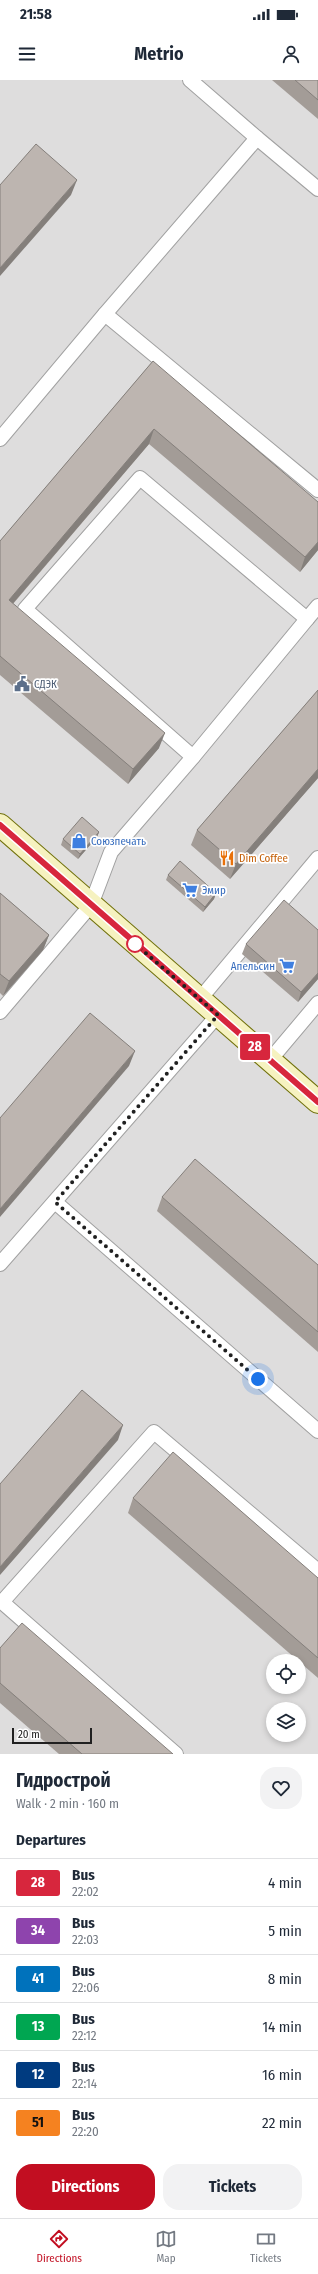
<!DOCTYPE html>
<meta charset="utf-8">
<style>
:root{--surface:#fff;--page:#f2f2f3;--text:#1f2937;--muted:#747a83;--line:#e0e1e3;--accent:#c20e21}
body{margin:0;font-family:"Fira Sans Condensed",sans-serif;background:var(--page);color:var(--text);height:100vh;display:flex;flex-direction:column;font-size:15px;white-space:nowrap}
*{box-sizing:border-box;margin:0}
p{font-size:13px;color:var(--muted)}
.icon{flex:none;width:22px;height:22px;fill:none;stroke:currentColor;stroke-width:2;stroke-linecap:round;stroke-linejoin:round}
.map{position:relative;height:1674px;overflow:hidden}
.details{display:flex;flex-direction:column;background:var(--surface);flex:1}
.details>*{flex:none}
.badge{padding:0 8px;border-radius:3px;font-size:14px;line-height:26px}
.buttons{position:absolute;left:266px;top:1574px;display:grid;gap:8px}
.buttons a{display:grid;place-items:center;width:40px;height:40px;border-radius:50%;background:var(--surface);box-shadow:0 2px 6px #0003;font-size:20px}
.scale{position:absolute;left:12px;bottom:10px;width:80px;box-sizing:border-box;padding-left:4px;border:2px solid #202020;border-top:0;font-size:11px;line-height:14px;white-space:nowrap;color:#202020;-webkit-text-stroke:3px #fff;paint-order:stroke}
.you{position:absolute;width:20px;height:20px;margin:-10px;border:3px solid #fff;border-radius:50%;background:#1a73e8;box-shadow:0 0 0 6px #1a73e833}
.map>.badge{position:absolute;translate:-50% -50%;box-shadow:0 0 0 2px #fff}
h2{padding:0 16px;font-size:15px;line-height:36px}
.round{display:grid;place-items:center;flex:none;width:42px;height:42px;border-radius:16px;background:var(--page)}
.head{display:flex;align-items:center;justify-content:space-between;height:68px;padding:0 16px}
h1{font-size:19px;font-weight:700;line-height:30px}
.cta{display:flex;gap:8px;margin-top:auto;padding:8px 16px}
.cta a{flex:1;height:46px;border-radius:16px;background:var(--accent);color:#fff;font-size:16px;font-weight:700;line-height:46px;text-align:center}
.cta a+a{background:var(--page);color:var(--text)}
ul{padding:0;list-style:none}
li{display:flex;align-items:center;gap:12px;height:48px;padding:0 16px;border-top:1px solid var(--line)}
li div{flex:1}
li b{display:block;font-size:15px}
li em{font-style:normal}
li .badge{min-width:44px;font-weight:700;text-align:center}
.status{display:flex;justify-content:space-between;align-items:center;height:28px;padding:0 20px;background:var(--surface);direction:ltr}
.status svg{height:11px;fill:currentColor}
header{display:flex;justify-content:space-between;align-items:center;height:52px;padding:0 16px;background:var(--surface);font-size:18px;font-weight:700}
.tab-bar{display:flex;justify-content:space-around;align-items:center;height:56px;border-top:1px solid var(--line);background:var(--surface);font-size:11px;color:var(--muted)}
.tab-bar a{display:grid;justify-items:center;gap:2px}
.tab-bar .on{color:var(--accent)}
.map>svg:first-child{display:block}
.residential{fill:#dedddd;fill-rule:evenodd}
.lines{fill:none;stroke-linecap:round;stroke-linejoin:round}
.lane-casing{stroke:#a1a1a1;stroke-width:16}
.secondary-casing{stroke:#72720d;stroke-width:24}
.lane{stroke:#fff;stroke-width:14}
.secondary{stroke:#f6f2c0;stroke-width:22}
.wall{fill:#a39c97}
.shaded-wall{fill:#847f7b}
.building{fill:#bdb5b0;stroke:#847f7b}
.line-casing{stroke:#fff;stroke-width:9}
.line{stroke:#d7263d;stroke-width:6}
.walk{stroke:#202020;stroke-width:4;stroke-dasharray:0 7.2}
.stop-dot{fill:#fff;stroke:#d7263d;stroke-width:2}
.labels{text-anchor:middle;dominant-baseline:central;stroke-width:3.5;stroke-linejoin:round;paint-order:stroke}
.service-label{font-size:11px;fill:#4e5e75;stroke:#fff;text-anchor:start}
.shop-label{font-size:11px;fill:#366cbe;stroke:#fff;text-anchor:start}
.food-label{font-size:11px;fill:#c56008;stroke:#fff;text-anchor:start}
</style>
<div class="status"><b>21:58</b><svg viewBox="0 0 49 12"><path d="M0 12V9h3v3zM5 12V6h3v6zM10 12V3h3v9zM15 12V0h3v12zM26 1h20v11H26zM47 4h2v5h-2z"/></svg></div>
<header><svg class="icon" aria-label="menu" viewBox="0 0 24 24"><path d="M4 6h16M4 12h16M4 18h16"/></svg>Metrio<svg class="icon" aria-label="person" viewBox="0 0 24 24"><circle cx="12" cy="8" r="4"/><path d="M4 21q1-7 8-7t8 7"/></svg></header>
<div class="map">
<svg width="318" height="1674" viewBox="0 0 318 1674">
<rect width="100%" height="100%" fill="#f0ece7"/>
<!-- residential -->
<path class="residential" d="M0 0H318V1674H0ZM273 1581H299V1607H273ZM273 1629H299V1655H273Z"/>
<g class="lines">
<defs>
<g id="lane">
<polyline points="257,58 318,109"/>
<polyline points="105,234 257,58 190,0"/>
<polyline points="0,359 105,234 318,410"/>
<polyline points="193,677 307,539"/>
<polyline points="199,920 318,778"/>
<polyline points="0,932 91,825 111,772 193,677 25,529 140,398 307,539 318,526"/>
<polyline points="270,980 318,923"/>
<polyline points="55,1122 318,1351"/>
<polyline points="0,1184 218,935"/>
<polyline points="176,1674 2,1522 154,1352 318,1491"/>
</g>
<polyline id="secondary" points="0,745 318,1022"/>
</defs>
<!-- lane casing -->
<use href="#lane" class="lane-casing"/>
<!-- secondary casing -->
<use href="#secondary" class="secondary-casing"/>
<!-- lane -->
<use href="#lane" class="lane"/>
<!-- secondary -->
<use href="#secondary" class="secondary"/>
</g>
<!-- wall -->
<g class="wall">
<polygon points="272,0 318,0 318,39"/>
<polygon points="153,281 318,470 300,492 149,364 13,524 159,668 128,704 0,595 0,461"/>
<polygon points="318,610 318,698 230,799 191,765 197,750"/>
<polygon points="99,752 97,757 78,779 61,765 63,759"/>
<polygon points="168,795 216,813 214,819 203,832 166,800"/>
<polygon points="0,813 49,855 43,870 3,916 0,913"/>
<polygon points="246,864 318,899 298,922 242,874"/>
<polygon points="162,1117 318,1185 318,1272 157,1131"/>
<polygon points="133,1418 318,1498 318,1598 128,1433"/>
<polygon points="0,1568 173,1674 59,1674 0,1623"/>
</g>
<!-- shaded-wall -->
<g class="shaded-wall">
<polygon points="77,100 71,115 0,196 0,188"/>
<polygon points="154,349 149,364 3,535 9,520"/>
<polygon points="318,462 318,470 300,492 305,477"/>
<polygon points="165,653 159,668 128,704 133,689"/>
<polygon points="318,689 318,698 230,799 236,784"/>
<polygon points="99,752 97,757 78,779 80,774"/>
<polygon points="216,813 214,819 203,832 205,827"/>
<polygon points="49,855 43,870 3,916 9,901"/>
<polygon points="318,893 318,899 298,922 301,912"/>
<polygon points="135,971 129,986 0,1137 0,1129"/>
<polygon points="123,1345 118,1360 0,1495 0,1487"/>
</g>
<!-- building -->
<g class="building">
<polygon points="295,0 318,0 318,20"/>
<polygon points="36,64 77,100 0,188 0,105"/>
<polygon points="153,281 318,422 318,462 305,477 154,349 9,520 165,653 133,689 0,576 0,461"/>
<polygon points="318,610 318,689 236,784 197,750"/>
<polygon points="82,737 99,752 80,774 63,759"/>
<polygon points="180,781 216,813 205,827 168,795"/>
<polygon points="0,813 49,855 9,901 0,894"/>
<polygon points="284,820 318,850 318,893 301,912 246,864"/>
<polygon points="90,933 135,971 0,1129 0,1038"/>
<polygon points="195,1079 318,1185 318,1252 162,1117"/>
<polygon points="82,1310 123,1345 0,1487 0,1404"/>
<polygon points="173,1372 318,1498 318,1578 133,1418"/>
<polygon points="22,1543 173,1674 82,1674 0,1603 0,1568"/>
</g>
<g class="lines">
<defs>
<polyline id="line" points="0,745 318,1022"/>
</defs>
<!-- line casing -->
<use href="#line" class="line-casing"/>
<!-- line -->
<use href="#line" class="line"/>
<!-- walk -->
<polyline class="walk" points="135,864 218,935 55,1122 258,1299"/>
</g>
<!-- icons -->
<defs>
<symbol id="civic-bare" viewBox="-9 -9 18 18"><path d="M-.6-6.5H3V-4.5H.6V-3L4-1V1h2V6H-6V1h2V-1L-.6-3ZM-1.2 2.5V6h2.4V2.5Z" fill="#5c6f8a" stroke="#fff" stroke-width="2.5" paint-order="stroke"/></symbol>
<symbol id="shop-bare" viewBox="-9 -9 18 18"><path d="M-5-2.5h2.3a2.7 3.5 0 0 1 5.4 0H5L5.5 6h-11ZM-1.5-2.5h3a1.5 2.3 0 0 0-3 0Z" fill="#3f7fe0" stroke="#fff" stroke-width="2.5" paint-order="stroke"/></symbol>
<symbol id="restaurant-bare" viewBox="-9 -9 18 18"><path d="M-5-6h1v4h1v-4h1v4h1v-4h1v5L-1.5 .5V6h-2V.5L-5-1ZM5-6V6H3V1.5H1.5Q1.5-4 5-6Z" fill="#e8710a" stroke="#fff" stroke-width="2.5" paint-order="stroke"/></symbol>
<symbol id="supermarket-bare" viewBox="-9 -9 18 18"><path d="M-6-5.5h2.5l.6 2H6L4.5 2H-2.5L-4.4-4H-6ZM-1.5 3.2a1.3 1.3 0 1 0 .1 0ZM3 3.2a1.3 1.3 0 1 0 .1 0Z" fill="#3f7fe0" stroke="#fff" stroke-width="2.5" paint-order="stroke"/></symbol>
</defs>
<g fill-rule="evenodd">
<use href="#civic-bare" x="11" y="593" width="22" height="22"/>
<use href="#shop-bare" x="68" y="750" width="22" height="22"/>
<use href="#restaurant-bare" x="216" y="767" width="22" height="22"/>
<use href="#supermarket-bare" x="179" y="799" width="22" height="22"/>
<use href="#supermarket-bare" x="276" y="875" width="22" height="22"/>
</g>
<!-- markers -->
<circle class="stop-dot" cx="135" cy="864" r="8"/>
<g class="labels">
<!-- service labels -->
<g class="service-label">
<text x="34" y="604">СДЭК</text>
</g>
<!-- shop labels -->
<g class="shop-label">
<text x="91" y="761">Союзпечать</text>
<text x="202" y="810">Эмир</text>
<text x="275" y="886" text-anchor="end">Апельсин</text>
</g>
<!-- food labels -->
<g class="food-label">
<text x="239" y="778">Dim Coffee</text>
</g>
</g>
</svg>
<div class="buttons">
<a><svg class="icon" aria-label="locate" viewBox="0 0 24 24"><circle cx="12" cy="12" r="6"/><path d="M12 2v4M12 18v4M2 12h4M18 12h4"/></svg></a>
<a><svg class="icon" aria-label="layers" viewBox="0 0 24 24"><path d="M12 4l9 5-9 5-9-5zM3 14l9 5 9-5"/></svg></a>
</div>
<div class="scale">20 m</div>
<div class="you" style="left:258px;top:1299px"></div>
<b class="badge" style="left:255px;top:967px;background:#d7263d;color:#fff">28</b>
</div>
<section class="details">
<div class="head"><div><h1>Гидрострой</h1><p>Walk · 2 min · 160 m</p></div><a class="round"><svg class="icon" aria-label="heart" viewBox="0 0 24 24"><path d="M12 20l-8-8c-3-5 5-10 8-4 3-6 11-1 8 4z"/></svg></a></div>
<h2>Departures</h2>
<ul>
<li><span class="badge" style="background:#d7263d;color:#fff">28</span><div><b>Bus</b><p>22:02</p></div><em>4 min</em></li>
<li><span class="badge" style="background:#8e44ad;color:#fff">34</span><div><b>Bus</b><p>22:03</p></div><em>5 min</em></li>
<li><span class="badge" style="background:#0072bc;color:#fff">41</span><div><b>Bus</b><p>22:06</p></div><em>8 min</em></li>
<li><span class="badge" style="background:#00a651;color:#fff">13</span><div><b>Bus</b><p>22:12</p></div><em>14 min</em></li>
<li><span class="badge" style="background:#003b80;color:#fff">12</span><div><b>Bus</b><p>22:14</p></div><em>16 min</em></li>
<li><span class="badge" style="background:#f58220;color:#111">51</span><div><b>Bus</b><p>22:20</p></div><em>22 min</em></li>
</ul>
<div class="cta"><a>Directions</a><a>Tickets</a></div>
</section>
<nav class="tab-bar">
<a class="on"><svg class="icon" aria-label="directions" viewBox="0 0 24 24"><path d="M12 3l9 9-9 9-9-9zM9 14v-3h6M13 9l2 2-2 2"/></svg>Directions</a>
<a><svg class="icon" aria-label="map" viewBox="0 0 24 24"><path d="M3 6l6-2 6 2 6-2v14l-6 2-6-2-6 2zM9 4v14M15 6v14"/></svg>Map</a>
<a><svg class="icon" aria-label="tickets" viewBox="0 0 24 24"><path d="M3 7h18v10H3zM15 7v10"/></svg>Tickets</a>
</nav>
